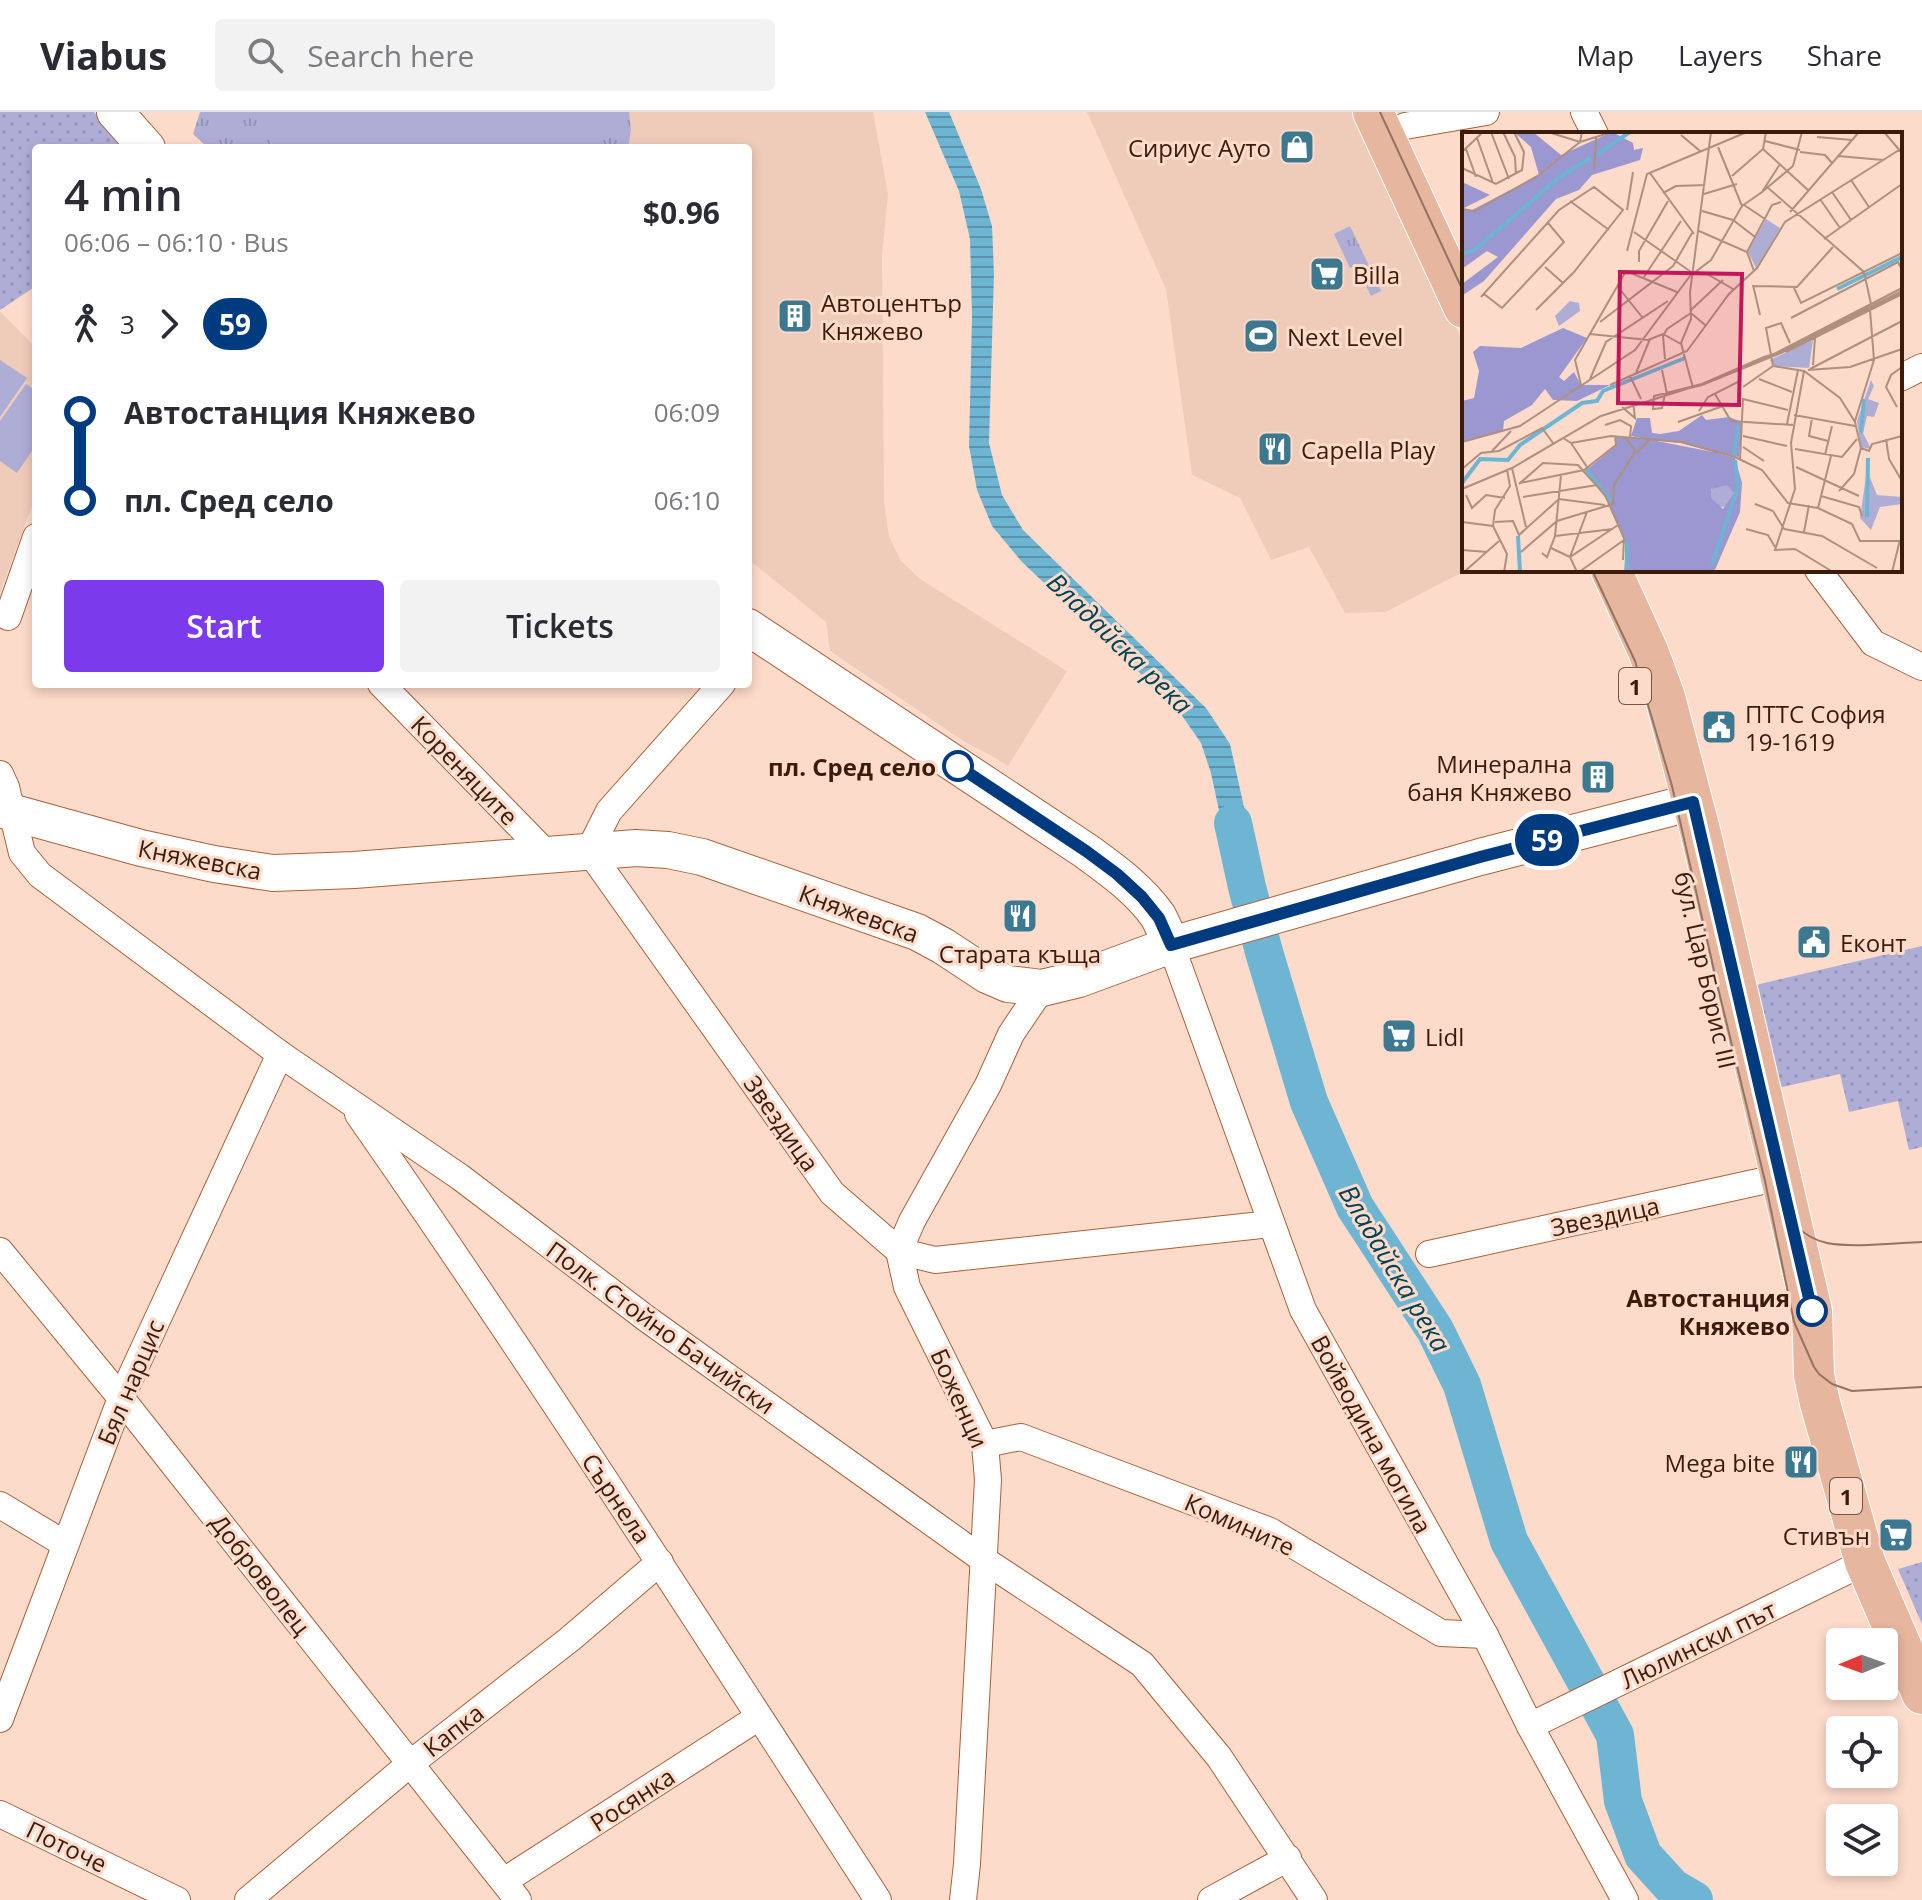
<!DOCTYPE html>
<meta charset="utf-8">
<style>
:root{--surface:#fff;--page:#f2f2f3;--text:#2b2b33;--muted:#7c7c81;--line:#e1e1e2;--accent:#7c3aed}
body{margin:0;font-family:"Open Sans",sans-serif;background:var(--page);color:var(--text);height:100vh;display:flex;flex-direction:column;font-size:30px;white-space:nowrap}
*{box-sizing:border-box;margin:0}
p{font-size:26px;color:var(--muted)}
.icon{flex:none;width:44px;height:44px;fill:none;stroke:currentColor;stroke-width:2;stroke-linecap:round;stroke-linejoin:round}
.map{position:relative;flex:1;overflow:hidden}
.sheet{position:absolute;left:32px;top:32px;width:720px;height:544px;display:flex;flex-direction:column;background:var(--surface);border-radius:8px;box-shadow:0 4px 12px #0003}
.sheet>*{flex:none}
.badge{padding:0 16px;border-radius:26px;font-size:28px;line-height:52px}
.needle{width:52px;rotate:269deg}
.controls{position:absolute;left:1826px;top:1516px;display:grid;gap:16px}
.controls a{display:grid;place-items:center;width:72px;height:72px;border-radius:8px;background:var(--surface);box-shadow:0 4px 12px #0003;font-size:40px}
.map>.badge{position:absolute;translate:-50% -50%;box-shadow:0 0 0 4px #fff}
.legs{display:flex;align-items:center;gap:12px;height:88px;padding:0 32px;font-size:26px}
.legs p{margin-inline-start:auto}
.summary{display:flex;align-items:center;justify-content:space-between;height:136px;padding:0 32px}
h1{font-size:44px;font-weight:600;line-height:60px}
.cta{display:flex;gap:16px;margin-top:auto;padding:16px 32px}
.cta a{flex:1;height:92px;border-radius:8px;background:var(--accent);color:#fff;font-size:32px;font-weight:600;line-height:92px;text-align:center}
.cta a+a{background:var(--page);color:var(--text)}
ul{padding:0 32px;list-style:none}
li{display:flex;align-items:center;gap:28px;height:88px;font-size:30px}
li i{display:grid;place-items:center;width:12px;height:100%;margin:0 10px;background:currentColor}
li i::after{content:'';width:20px;height:20px;margin:-10px;border:6px solid;border-radius:50%;background:var(--surface)}
li p{margin-inline-start:auto}
li:first-child i{background:linear-gradient(#0000 50%,currentColor 0)}
li:last-child i{background:linear-gradient(currentColor 50%,#0000 0)}
header{display:flex;align-items:center;gap:48px;box-sizing:border-box;height:112px;padding:0 40px;background:var(--surface);border-bottom:2px solid var(--line)}
header strong{font-size:38px}
nav{display:flex;gap:44px;margin-inline-start:auto;font-size:28px}
.search{width:560px;height:72px;background:var(--page);display:flex;align-items:center;gap:20px;box-sizing:border-box;padding:0 28px;border-radius:8px;color:var(--muted);font-size:30px}
.map>svg:first-child{display:block}
.built{fill:#efcbba}
.grass{fill:url(#grass-tufts)}
.park{fill:url(#park-dots)}
.garden{fill:#aeadd6}
.water{fill:url(#water-rules)}
.lines{fill:none;stroke-linecap:round;stroke-linejoin:round}
.river{stroke:#6eb5d3;stroke-width:38}
.street-casing{stroke:#aa6039;stroke-width:28}
.secondary-casing{stroke:#aa6039;stroke-width:38}
.primary-casing{stroke:#fff;stroke-width:42}
.street{stroke:#fff;stroke-width:26}
.secondary{stroke:#fff;stroke-width:36}
.primary{stroke:#e7b69e;stroke-width:40}
.tram{stroke:#937363;stroke-width:2}
.line-1-casing{stroke:#fff;stroke-width:18}
.line-1{stroke:#003b80;stroke-width:12}
.stop-1-dot{fill:#fff;stroke:#003b80;stroke-width:4}
.labels{text-anchor:middle;dominant-baseline:central;stroke-width:6;stroke-linejoin:round;paint-order:stroke}
.shield{fill:#fddbca;stroke:#745545;stroke-width:2}
.shield-label{font-size:22px;font-weight:bold;fill:#3a1c0c}
.poi-label{font-size:24px;fill:#3a1c0c;stroke:#fddbca;text-anchor:start}
.stop-label{font-size:24px;font-weight:bold;fill:#3a1c0c;stroke:#fddbca;text-anchor:end}
.street-label{font-size:24px;fill:#3a1c0c;stroke:#fddbca}
.water-label{font-size:26px;font-style:italic;fill:#004156;stroke:#fddbca}
.inset-river{fill:none;stroke:#6eb5d3;stroke-width:4}
.inset-road{fill:none;stroke:#af8f7e;stroke-width:2}
.view{fill:#c2185b;fill-opacity:0.15;stroke:#c2185b;stroke-width:4}
.inset-edge{fill:none;stroke:#3a1c0c;stroke-width:4}
</style>
<header>
<strong>Viabus</strong>
<div class="search"><svg class="icon" aria-label="search" viewBox="0 0 24 24"><circle cx="10" cy="10" r="6"/><path d="M15 15l6 6"/></svg>Search here</div>
<nav><a>Map</a><a>Layers</a><a>Share</a></nav>
</header>
<div class="map">
<svg width="1922" height="1788" viewBox="0 0 1922 1788">
<defs>
<pattern id="grass-tufts" width="24" height="20" patternUnits="userSpaceOnUse" patternTransform="scale(2)"><rect width="24" height="20" fill="#aeadd6"/><path d="M3 7l-1-3M5 7V3M7 7l1-3M15 17l-1-3M17 17v-4M19 17l1-3" fill="none" stroke="#9694b6"/></pattern>
<pattern id="park-dots" width="8" height="8" patternUnits="userSpaceOnUse" patternTransform="scale(2)"><rect width="8" height="8" fill="#aeadd6"/><path d="M2 2h.1M6 6h.1" fill="none" stroke="#9694b6" stroke-width="1.8" stroke-linecap="round"/></pattern>
<pattern id="water-rules" width="6" height="5" patternUnits="userSpaceOnUse" patternTransform="scale(2)"><rect width="6" height="5" fill="#6eb5d3"/><path d="M0 2.5h6" fill="none" stroke="#5b92aa"/></pattern>
</defs>
<rect width="100%" height="100%" fill="#fddbca"/>
<!-- built -->
<g class="built">
<polygon points="629,0 873,0 888,82 882,143 884,390 889,424 901,449 920,467 1067,559 1008,654 990,643 965,630 830,539 826,510 748,447 748,36 628,36 631,18"/>
<polygon points="1087,0 1358,0 1464,233 1464,458 1466,458 1386,500 1345,501 1309,435 1271,448 1240,386 1192,363 1166,177"/>
<polygon points="0,199 36,236 36,383 0,481"/>
</g>
<!-- grass -->
<g class="grass">
<polygon points="200,0 629,0 631,18 628,36 208,36 193,22"/>
<polygon points="1350,114 1381,179 1371,184 1356,153 1350,156 1334,122"/>
</g>
<!-- park -->
<g class="park">
<polygon points="0,0 94,0 125,36 36,36 36,174 0,198"/>
<polygon points="1922,834 1922,1035 1909,1038 1898,989 1849,1000 1840,962 1778,976 1756,873"/>
<polygon points="1922,1450 1922,1512 1898,1457"/>
</g>
<!-- garden -->
<g class="garden">
<polygon points="272,0 601,0 603,36 270,36"/>
<polygon points="0,248 27,266 0,305"/>
<polygon points="26,272 36,279 36,333 17,361 0,349 0,309"/>
</g>
<!-- water -->
<polygon class="water" points="925,0 949,0 981,77 992,114 994,161 989,331 1002,383 1023,418 1206,596 1230,632 1258,758 1233,764 1211,661 1201,631 1176,595 1022,450 992,414 977,378 969,334 972,204 970,127 959,79"/>
<g class="lines">
<!-- river -->
<polyline class="river" points="1233,711 1247,775 1264,840 1309,990 1355,1095 1435,1218 1462,1273 1509,1429 1615,1623 1623,1689 1643,1743 1672,1775 1694,1788"/>
<defs>
<g id="street">
<polyline points="1584,0 1595,22"/>
<polyline points="1405,14 1486,0"/>
<polyline points="1900,266 1922,255"/>
<polyline points="1818,458 1873,531 1922,555"/>
<polyline points="8,505 36,425"/>
<polyline points="381,572 548,743"/>
<polyline points="722,572 609,699 589,739 832,1081 899,1139 935,1148 1271,1112"/>
<polyline points="0,662 6,675 22,741 40,763 280,942 460,1065 647,1207 917,1400 984,1448 1142,1552 1219,1645 1314,1788"/>
<polyline points="1171,833 1303,1198 1485,1523 1530,1614 1625,1788"/>
<path d="M358 1002C538 1260 707 1524 878 1788"/>
<polyline points="0,1139 121,1286 518,1788"/>
<polyline points="1429,1142 1781,1065"/>
<polyline points="985,1332 1021,1325 1270,1419 1441,1521 1485,1523"/>
<polyline points="0,1393 65,1432"/>
<polyline points="0,1607 121,1286 280,942"/>
<polyline points="1530,1614 1865,1450"/>
<polyline points="0,1702 177,1788"/>
<polyline points="504,1769 759,1605"/>
<polyline points="248,1788 411,1651 570,1527 660,1450"/>
<polyline points="963,1788 967,1752 988,1368 985,1332 907,1175 899,1139 912,1109 988,973 1011,922 1042,876"/>
<polyline points="1211,1788 1288,1746"/>
</g>
<g id="secondary">
<polyline points="115,0 147,36"/>
<path d="M748 515 1086 739C1112 758 1139 777 1158 804 1163 813 1167 824 1171 833"/>
<polyline points="0,697 141,736 214,752 273,761 354,758 636,736 668,738 702,745 917,820 943,834 987,863 1008,872 1042,876 1079,867 1171,833 1480,745 1693,690"/>
</g>
<g id="primary">
<polyline points="1373,0 1464,196"/>
<polyline points="1611,458 1648,539 1665,585 1701,722 1812,1199 1814,1263 1820,1291 1865,1450 1922,1582"/>
</g>
</defs>
<!-- street casing -->
<use href="#street" class="street-casing"/>
<!-- secondary casing -->
<use href="#secondary" class="secondary-casing"/>
<!-- primary casing -->
<use href="#primary" class="primary-casing"/>
<!-- street -->
<use href="#street" class="street"/>
<!-- secondary -->
<use href="#secondary" class="secondary"/>
<!-- primary -->
<use href="#primary" class="primary"/>
<!-- tram -->
<g class="tram">
<polyline points="1380,0 1464,181"/>
<polyline points="1592,458 1635,549 1672,674 1718,876 1765,1069 1794,1210 1814,1255 1819,1262 1832,1272 1852,1279 1922,1275"/>
<path d="M1776 1080C1782 1104 1803 1126 1827 1131 1852 1136 1895 1131 1922 1130"/>
</g>
</g>
<g class="lines">
<defs>
<polyline id="line-1" points="958,654 1086,739 1117,762 1142,785 1159,806 1171,833 1480,745 1693,690 1812,1199"/>
</defs>
<!-- line-1 casing -->
<use href="#line-1" class="line-1-casing"/>
<!-- line-1 -->
<use href="#line-1" class="line-1"/>
</g>
<!-- icons -->
<defs>
<symbol id="shop-square" viewBox="-11 -11 22 22"><rect x="-9" y="-9" width="18" height="18" rx="4" fill="#3c7890" stroke="#fddbca"/><path d="M-5-2.5h2.3a2.7 3.5 0 0 1 5.4 0H5L5.5 6h-11ZM-1.5-2.5h3a1.5 2.3 0 0 0-3 0Z" fill="#fff"/></symbol>
<symbol id="supermarket-square" viewBox="-11 -11 22 22"><rect x="-9" y="-9" width="18" height="18" rx="4" fill="#3c7890" stroke="#fddbca"/><path d="M-6-5.5h2.5l.6 2H6L4.5 2H-2.5L-4.4-4H-6ZM-1.5 3.2a1.3 1.3 0 1 0 .1 0ZM3 3.2a1.3 1.3 0 1 0 .1 0Z" fill="#fff"/></symbol>
<symbol id="building-square" viewBox="-11 -11 22 22"><rect x="-9" y="-9" width="18" height="18" rx="4" fill="#3c7890" stroke="#fddbca"/><path d="M-4-6H4V6H1V3H-1V6H-4ZM-2.5-4.3h1.7v1.8h-1.7ZM.8-4.3h1.7v1.8H.8ZM-2.5-1h1.7V.8h-1.7ZM.8-1h1.7V.8H.8Z" fill="#fff"/></symbol>
<symbol id="stadium-square" viewBox="-11 -11 22 22"><rect x="-9" y="-9" width="18" height="18" rx="4" fill="#3c7890" stroke="#fddbca"/><path d="M0-5a6.5 5 0 1 0 0 10a6.5 5 0 1 0 0-10ZM-3.5-1.8h7v3.6h-7Z" fill="#fff"/></symbol>
<symbol id="restaurant-square" viewBox="-11 -11 22 22"><rect x="-9" y="-9" width="18" height="18" rx="4" fill="#3c7890" stroke="#fddbca"/><path d="M-5-6h1v4h1v-4h1v4h1v-4h1v5L-1.5 .5V6h-2V.5L-5-1ZM5-6V6H3V1.5H1.5Q1.5-4 5-6Z" fill="#fff"/></symbol>
<symbol id="civic-square" viewBox="-11 -11 22 22"><rect x="-9" y="-9" width="18" height="18" rx="4" fill="#3c7890" stroke="#fddbca"/><path d="M-.6-6.5H3V-4.5H.6V-3L4-1V1h2V6H-6V1h2V-1L-.6-3ZM-1.2 2.5V6h2.4V2.5Z" fill="#fff"/></symbol>
</defs>
<g fill-rule="evenodd">
<use href="#shop-square" x="1277" y="15" width="40" height="40"/>
<use href="#supermarket-square" x="1307" y="142" width="40" height="40"/>
<use href="#building-square" x="775" y="184" width="40" height="40"/>
<use href="#stadium-square" x="1241" y="204" width="40" height="40"/>
<use href="#restaurant-square" x="1255" y="317" width="40" height="40"/>
<use href="#civic-square" x="1699" y="595" width="40" height="40"/>
<use href="#building-square" x="1578" y="645" width="40" height="40"/>
<use href="#restaurant-square" x="1000" y="784" width="40" height="40"/>
<use href="#civic-square" x="1794" y="810" width="40" height="40"/>
<use href="#supermarket-square" x="1379" y="904" width="40" height="40"/>
<use href="#restaurant-square" x="1781" y="1330" width="40" height="40"/>
<use href="#supermarket-square" x="1876" y="1403" width="40" height="40"/>
</g>
<!-- markers -->
<g class="stop-1-dot">
<circle cx="958" cy="654" r="14"/>
<circle cx="1812" cy="1199" r="14"/>
</g>
<g class="labels">
<!-- shield labels -->
<g class="shield">
<rect x="1619" y="556" width="32" height="36" rx="6"/>
<rect x="1830" y="1366" width="32" height="36" rx="6"/>
</g>
<g class="shield-label">
<text x="1635" y="574">1</text>
<text x="1846" y="1384">1</text>
</g>
<!-- poi labels -->
<g class="poi-label">
<text x="1271" y="35" text-anchor="end">Сириус Ауто</text>
<text x="1353" y="162">Billa</text>
<text x="821" y="190">Автоцентър<tspan x="821" dy="28">Княжево</tspan></text>
<text x="1287" y="224">Next Level</text>
<text x="1301" y="337">Capella Play</text>
<text x="1745" y="601">ПТТС София<tspan x="1745" dy="28">19-1619</tspan></text>
<text x="1572" y="651" text-anchor="end">Минерална<tspan x="1572" dy="28">баня Княжево</tspan></text>
<text x="1840" y="830">Еконт</text>
<text x="1020" y="841" text-anchor="middle">Старата къща</text>
<text x="1425" y="924">Lidl</text>
<text x="1775" y="1350" text-anchor="end">Mega bite</text>
<text x="1870" y="1423" text-anchor="end">Стивън</text>
</g>
<!-- stop labels -->
<g class="stop-label">
<text x="936" y="654">пл. Сред село</text>
<text x="1790" y="1185">Автостанция<tspan x="1790" dy="28">Княжево</tspan></text>
</g>
<!-- street labels -->
<g class="street-label">
<text transform="translate(465 658) rotate(46)">Кореняците</text>
<text transform="translate(200 747) rotate(11)">Княжевска</text>
<text transform="translate(859 801) rotate(20)">Княжевска</text>
<text transform="translate(1706 858) rotate(77)">бул. Цар Борис III</text>
<text transform="translate(782 1011) rotate(55)">Звездица</text>
<text transform="translate(1605 1104) rotate(-12)">Звездица</text>
<text transform="translate(661 1215) rotate(36)">Полк. Стойно Бачийски</text>
<text transform="translate(130 1270) rotate(-67)">Бял нарцис</text>
<text transform="translate(960 1286) rotate(66)">Боженци</text>
<text transform="translate(1372 1322) rotate(61)">Войводина могила</text>
<text transform="translate(617 1386) rotate(56)">Сърнела</text>
<text transform="translate(1240 1412) rotate(24)">Комините</text>
<text transform="translate(261 1462) rotate(52)">Доброволец</text>
<text transform="translate(1698 1532) rotate(-26)">Люлински път</text>
<text transform="translate(453 1618) rotate(-38)">Капка</text>
<text transform="translate(632 1687) rotate(-33)">Росянка</text>
<text transform="translate(67 1734) rotate(26)">Поточе</text>
</g>
<!-- water labels -->
<g class="water-label">
<text transform="translate(1120 531) rotate(44)">Владайска река</text>
<text transform="translate(1395 1156) rotate(59)">Владайска река</text>
</g>
</g>
<!-- overview -->
<g transform="translate(1462 20)">
<rect width="440" height="440" fill="#fddbca"/>
<path d="M409 248 412 254 406 267 417 271 412 285 405 284 401 301 409 317 399 315 395 289ZM405 338 415 363 440 365V372L418 375 409 398 398 386ZM248 363a12 12 0 1 1 24 0a12 12 0 1 1-24 0Z" fill="#aeadd6"/>
<path d="M52 0H71L99 23 150 0 171 11 172 18 181 16 178 28 130 43 117 58 94 67 22 149 1 163 0 152 36 125 25 119 0 137V50L28 63 2 76 10 78 77 43 69 15ZM101 196 125 206 97 245 102 249 112 240 119 253H148L115 269 91 268 83 257 70 273 42 289 41 299 0 310V269L12 266 17 239 11 220 18 214 59 216ZM240 283 244 288 267 285 280 290 277 325 169 304 175 286H188L190 301 198 302 217 299ZM154 305 220 311 273 326 280 351 278 380 252 440H162L164 414 144 362 123 339 154 314ZM265 353 272 361 261 377 249 366V357Z" fill="#9b97d0" fill-rule="evenodd"/>
<path d="M304 87 318 96 294 136 286 120Z" fill="#aeadd6"/>
<path d="M351 208 347 236 313 234 308 228Z" fill="#aeadd6"/>
<path d="M108 169 117 171 118 179 97 194 93 184Z" fill="#aeadd6"/>
<path class="inset-river" d="M135 22 168 0M0 121 11 119 99 44 129 26M375 157 440 125M399 301 402 267M272 323 276 294M124 337 149 370M0 351 18 327 46 328 58 313 120 271 135 269 141 259 223 226M405 385 406 326M56 404 58 440M165 409V440M250 433 276 355 273 328"/>
<path class="inset-road" d="M29 0 47 47M41 0 53 25 54 42M86 0 118 10 120 0M422 0 440 21M219 3 238 19M355 5 390 8M15 6 31 51M303 9 338 18M4 17 14 45M301 17 346 58M0 20 21 0M338 20 363 23 370 31M376 24 421 28M0 36 34 52 60 38 62 20 52 0M132 38 134 6M188 41 232 102M270 44 301 17 304 0M389 48 407 75M304 54 402 140 409 172M300 60 331 34 340 0M370 60 389 88M201 61 214 54 243 53M242 62 275 52M358 67 378 96M108 69 147 98M282 73 303 87M280 74 300 60 318 32M0 78 13 79 77 43 118 10 150 0M165 78 171 40M240 79 271 88 293 105M328 80 397 0M237 99 285 120 292 139M172 100 232 142M362 107 440 52M165 119 185 42 285 0M285 120 310 73 319 70M177 130V119L206 69M83 135 101 151M245 142 271 157M182 145 219 89M291 153 298 183M291 154 335 155 371 115M156 155 180 185M332 156 339 171 440 121M440 159 318 220 302 225 240 252 192 264 191 277 200 276 203 262 240 253 319 221 440 160M22 162 40 176 102 110 86 91M19 165 97 78 132 55 161 78 112 140 74 178M229 178 261 148M329 186 436 130 440 138M138 190 211 134 230 101M128 202 186 208 201 202 219 212M328 211 319 191 304 196 311 234 342 239 378 266 393 290 399 316 407 319 410 312 440 304M324 220 440 162M203 227 201 204 205 197 229 181 243 193M302 227 440 156M351 233 353 206M348 237 440 189M200 238 205 262M346 238 388 235 440 217M342 239 329 311 333 357 313 418 333 417 371 440M174 241 188 207M168 244 179 267M128 247 144 210 206 169M297 247 330 260M119 253 113 228 164 139 215 160M148 253 225 219 267 162 295 136 323 90 437 18M281 255 311 234M231 256 219 211 229 187 228 160 249 0M253 262 269 289 331 293M160 275 173 286 171 270M435 275 424 255 429 243 440 235M237 279 246 265 278 249 277 238M332 283 393 294M350 286 347 304 366 309M393 289 412 228 408 178M216 290 261 274M325 292 336 238M143 293 158 288 169 294 168 306M281 304 325 314M163 305 175 321 187 308M101 306 109 311 149 304 219 310 273 325 300 338 326 371 356 376 390 392 398 409H440M424 307 427 327 440 349M0 310 58 294 173 218 228 144 249 128 280 74 256 15M109 311 125 335M281 315 302 329M333 317 380 325 395 307M30 319 49 299M363 323 370 294M278 327 281 267 326 278M334 335 397 364M50 336 64 395M0 337 19 321 37 319 80 296 91 311M58 351 122 338 154 313 153 304M57 352 81 331 116 333 143 363 162 406 161 428M0 357 50 336 139 284 240 252 306 224M377 359 392 342 399 316M4 363 10 376 24 363 43 366M359 364 397 375 400 384M61 365 135 353M293 372 311 379 322 397M356 376 369 324M0 390 31 394M33 390 51 389 57 403 97 367 143 373M31 394 33 378 48 354 45 338M31 394 45 422 42 440M284 397 306 403 313 415M322 397 360 404 415 436M342 400 347 373M93 404 151 397M89 416 108 425 156 393M0 418 25 420M59 420 95 389 151 372 152 353 173 320M80 421 85 425 93 404 99 343M2 440 37 409M115 440 108 425 125 380M117 440 162 408M430 440 438 408"/>
<path class="view" d="M158 140 280 142 277 273 156 271Z"/>
<rect width="440" height="440" class="inset-edge"/>
</g>
</svg>
<div class="controls">
<a><svg class="needle" viewBox="-14 -14 28 28"><path d="M0-13l5 13h-10z" fill="#e53935"/><path d="M0 13l5-13h-10z" fill="#7c7c81"/></svg></a>
<a><svg class="icon" aria-label="locate" viewBox="0 0 24 24"><circle cx="12" cy="12" r="6"/><path d="M12 2v4M12 18v4M2 12h4M18 12h4"/></svg></a>
<a><svg class="icon" aria-label="layers" viewBox="0 0 24 24"><path d="M12 4l9 5-9 5-9-5zM3 14l9 5 9-5"/></svg></a>
</div>
<b class="badge" style="left:1547px;top:728px;background:#003b80;color:#fff">59</b>
<section class="sheet">
<div class="summary"><div><h1>4 min</h1><p>06:06 – 06:10 · Bus</p></div><b>$0.96</b></div>
<div class="legs"><svg class="icon" aria-label="walk" viewBox="0 0 24 24"><circle cx="13" cy="4" r="2"/><path d="M13 8l-2 6 4 7M11 14l-3 7M7 12l3-4h3l4 4"/></svg>3<svg class="icon" aria-label="forward" viewBox="0 0 24 24"><path d="M9 5l7 7-7 7"/></svg><b class="badge" style="background:#003b80;color:#fff">59</b></div>
<ul>
<li><i style="color:#003b80"></i><b>Автостанция Княжево</b><p>06:09</p></li>
<li><i style="color:#003b80"></i><b>пл. Сред село</b><p>06:10</p></li>
</ul>
<div class="cta"><a>Start</a><a>Tickets</a></div>
</section>
</div>
